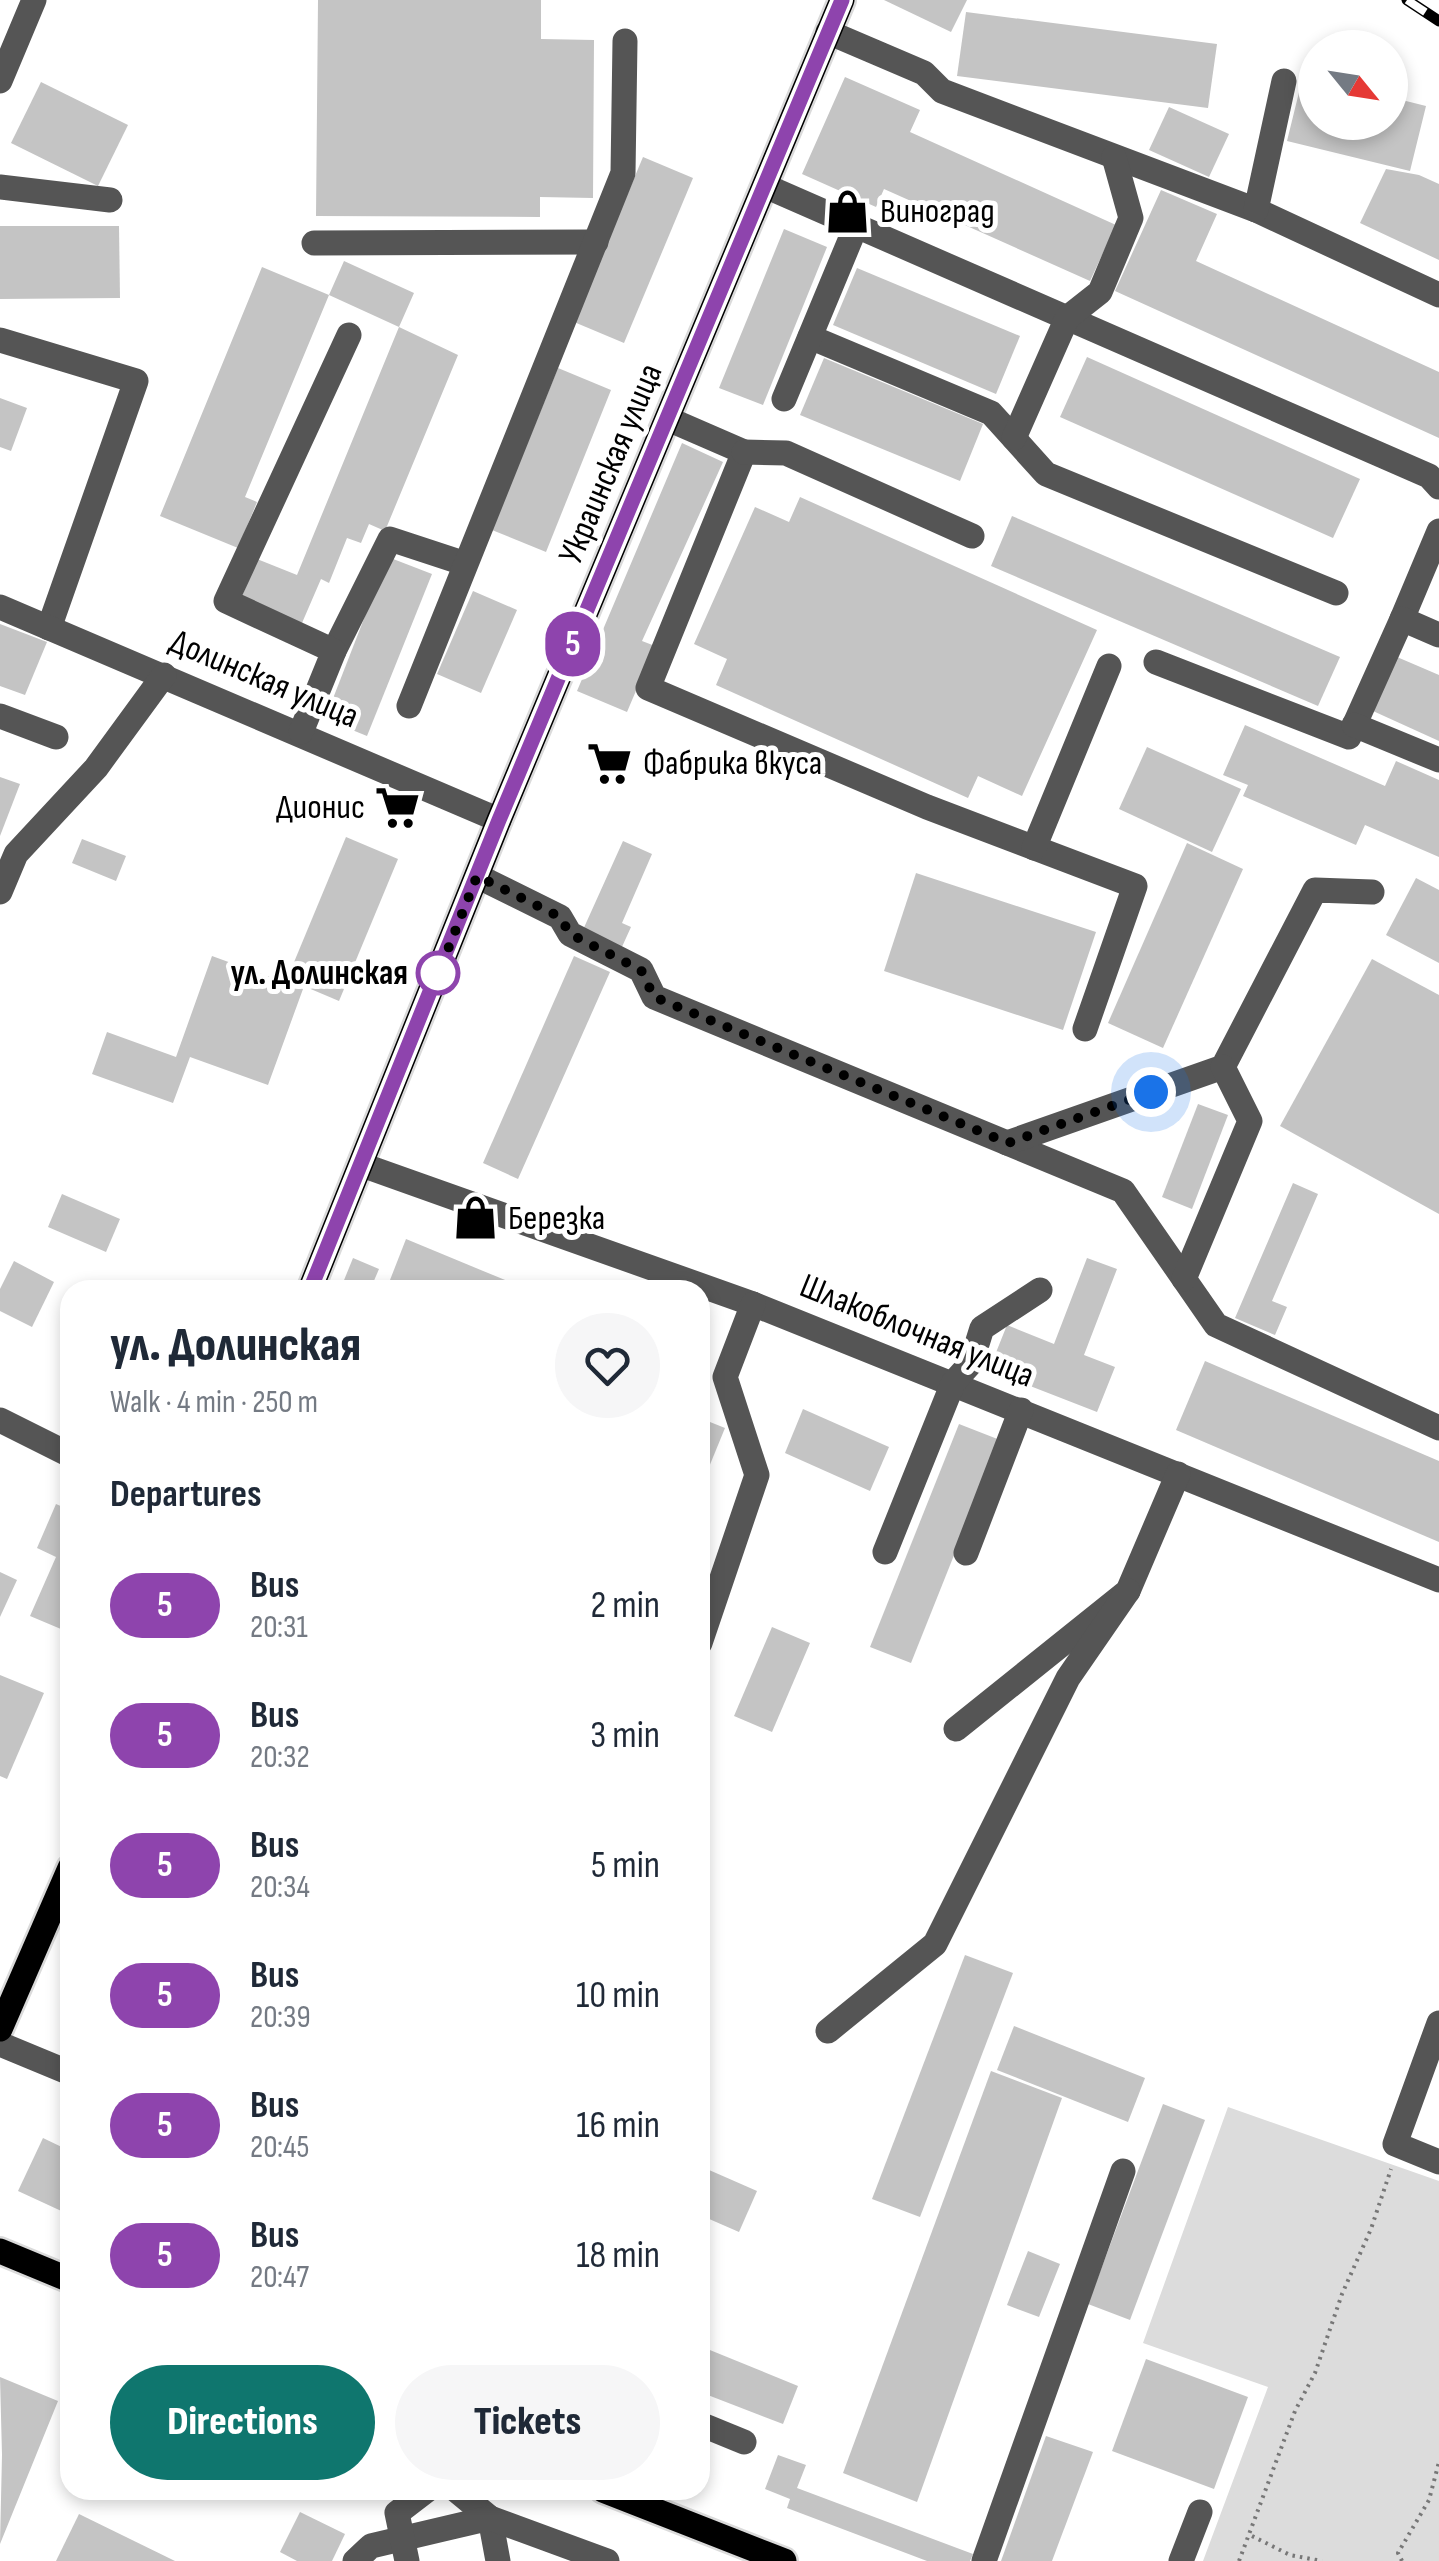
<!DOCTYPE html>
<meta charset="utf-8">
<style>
:root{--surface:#fff;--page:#f6f6f7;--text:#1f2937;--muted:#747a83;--accent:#0f766e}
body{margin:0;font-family:"Sofia Sans Condensed",sans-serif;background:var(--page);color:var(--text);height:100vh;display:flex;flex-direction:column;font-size:38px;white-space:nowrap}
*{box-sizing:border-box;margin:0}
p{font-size:32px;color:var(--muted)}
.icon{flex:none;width:55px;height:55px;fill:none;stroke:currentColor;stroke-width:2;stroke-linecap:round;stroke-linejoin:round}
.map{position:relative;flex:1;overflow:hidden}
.drawer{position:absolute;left:60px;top:1280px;width:650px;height:1220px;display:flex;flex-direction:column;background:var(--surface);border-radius:30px;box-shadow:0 5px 15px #0003}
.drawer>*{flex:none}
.badge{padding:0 20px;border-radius:32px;font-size:35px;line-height:65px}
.needle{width:65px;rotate:120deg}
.controls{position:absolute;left:1298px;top:30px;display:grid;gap:20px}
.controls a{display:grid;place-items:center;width:110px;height:110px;border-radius:50%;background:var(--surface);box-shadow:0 5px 15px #0003;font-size:50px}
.you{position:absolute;width:50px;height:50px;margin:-25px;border:8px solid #fff;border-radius:50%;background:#1a73e8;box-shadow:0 0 0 15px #1a73e833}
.map>.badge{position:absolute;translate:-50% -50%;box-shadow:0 0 0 5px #fff}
h2{padding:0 50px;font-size:38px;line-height:90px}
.round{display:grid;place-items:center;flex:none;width:105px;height:105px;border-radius:52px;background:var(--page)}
.overview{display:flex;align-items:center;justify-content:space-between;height:170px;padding:0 50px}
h1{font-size:48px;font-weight:800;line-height:75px}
.action{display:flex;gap:20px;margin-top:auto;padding:20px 50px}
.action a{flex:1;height:115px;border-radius:60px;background:var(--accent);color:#fff;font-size:40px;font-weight:800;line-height:115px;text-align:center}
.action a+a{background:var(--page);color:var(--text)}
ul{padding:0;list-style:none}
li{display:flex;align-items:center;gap:30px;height:130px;padding:0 50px}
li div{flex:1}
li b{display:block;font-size:38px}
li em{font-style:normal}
li .badge{min-width:110px;font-weight:700;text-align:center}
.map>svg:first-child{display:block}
.green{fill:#dcdcdc}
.building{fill:#c4c4c4}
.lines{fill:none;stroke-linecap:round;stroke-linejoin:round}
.major-casing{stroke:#dbdbdb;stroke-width:30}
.path{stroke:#777;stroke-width:4;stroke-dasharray:2.5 5;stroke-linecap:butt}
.minor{stroke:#555;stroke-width:25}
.major{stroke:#000;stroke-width:25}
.rail-casing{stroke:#000;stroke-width:11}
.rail{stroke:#fff;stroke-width:8;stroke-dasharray:22;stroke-linecap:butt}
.line-casing{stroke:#fff;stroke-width:22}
.line{stroke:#8e44ad;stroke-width:15}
.walk{stroke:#000;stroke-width:10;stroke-dasharray:0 18}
.stop-dot{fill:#fff;stroke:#8e44ad;stroke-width:5}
.labels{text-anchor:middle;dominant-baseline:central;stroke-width:10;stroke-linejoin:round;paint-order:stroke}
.poi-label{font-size:35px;fill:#000;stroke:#fff;text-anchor:start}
.street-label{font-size:35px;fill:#000;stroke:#fff}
.stop-label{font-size:35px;font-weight:bold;fill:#000;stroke:#fff;text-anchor:end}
</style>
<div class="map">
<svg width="1439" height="2561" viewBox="0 0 1439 2561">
<rect width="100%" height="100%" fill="#fff"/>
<!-- green -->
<polygon class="green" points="1228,2107 1439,2181 1439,2561 1203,2561 1268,2387 1143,2343"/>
<!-- building -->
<g class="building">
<polygon points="318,0 541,0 541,39 594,40 593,198 540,197 540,217 316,216"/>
<polygon points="884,0 967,0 951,32"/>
<polygon points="966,12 1217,44 1208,108 957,76"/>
<polygon points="1303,76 1315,79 1315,122 1390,122 1390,97 1426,106 1410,171 1287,141"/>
<polygon points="845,77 920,110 910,132 1116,225 1090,281 884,189 876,207 802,174"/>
<polygon points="41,82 128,125 98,186 11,143"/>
<polygon points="1169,107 1229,134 1209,177 1149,150"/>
<polygon points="643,157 693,178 624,343 574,322"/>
<polygon points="1386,169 1419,175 1439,184 1439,260 1360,223"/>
<polygon points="1161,190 1217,214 1196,261 1439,372 1439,438 1115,291"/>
<polygon points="0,226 119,226 120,298 0,299"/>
<polygon points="784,229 827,247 763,405 719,388"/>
<polygon points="344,261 414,293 399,327 458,355 385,531 369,524 361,543 347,538 329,583 321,579 302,623 241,599 257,559 297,575 399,327 329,295"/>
<polygon points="262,267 329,295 245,497 257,502 238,548 160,516"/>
<polygon points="857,268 1020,336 996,394 833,325"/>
<polygon points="1087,357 1360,479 1333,538 1060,417"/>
<polygon points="824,358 983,424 960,481 800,415"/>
<polygon points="558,368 611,390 546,552 492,530"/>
<polygon points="0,398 27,408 11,451 0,447"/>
<polygon points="682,443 723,462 642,641 655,646 627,712 577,691"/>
<polygon points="800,497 1097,630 1022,796 978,776 968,798 716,685 727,659 694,644 755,507 789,522"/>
<polygon points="1012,516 1340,657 1318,706 991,566"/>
<polygon points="388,557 432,574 367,736 325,719"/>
<polygon points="473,591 517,610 481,693 437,674"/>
<polygon points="0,624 47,642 25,695 0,686"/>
<polygon points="1397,657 1439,675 1439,741 1373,711"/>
<polygon points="1245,725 1385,786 1396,761 1439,780 1439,857 1365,825 1356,845 1243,796 1248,785 1223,775"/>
<polygon points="1147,747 1241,789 1212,852 1119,809"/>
<polygon points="0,777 20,784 0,836"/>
<polygon points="346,837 398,859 339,1001 287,979"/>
<polygon points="82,839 126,856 116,881 72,863"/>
<polygon points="623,841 652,854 622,923 631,927 621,949 582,932"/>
<polygon points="1187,843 1243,869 1163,1048 1108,1023"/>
<polygon points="916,873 1096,932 1063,1030 884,971"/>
<polygon points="1416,878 1439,890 1439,963 1386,935"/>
<polygon points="212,956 303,989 268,1085 190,1057 173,1103 92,1074 107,1032 176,1057"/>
<polygon points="574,956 610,972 518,1179 483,1163"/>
<polygon points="1372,959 1439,995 1439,1214 1280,1126"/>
<polygon points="1198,1104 1228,1115 1192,1209 1162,1197"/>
<polygon points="1293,1183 1318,1194 1272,1301 1287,1307 1275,1335 1235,1318"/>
<polygon points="62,1194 120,1219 106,1252 48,1227"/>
<polygon points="406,1239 529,1290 415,1290 390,1280"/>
<polygon points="353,1258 379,1269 370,1290 340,1290"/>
<polygon points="1087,1258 1117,1269 1084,1355 1115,1367 1097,1412 989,1370 1007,1325 1054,1344"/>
<polygon points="14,1261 54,1282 32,1327 0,1311 0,1289"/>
<polygon points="1205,1361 1439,1461 1439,1542 1176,1430"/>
<polygon points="803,1409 889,1447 870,1491 785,1453"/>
<polygon points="700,1418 725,1428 700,1489"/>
<polygon points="959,1424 1000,1440 911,1663 870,1647"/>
<polygon points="56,1504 70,1510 68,1632 30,1616 56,1557 37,1548"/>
<polygon points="0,1572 17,1580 0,1617"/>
<polygon points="772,1627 810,1643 772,1732 734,1716"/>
<polygon points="0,1675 44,1693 7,1779 0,1776"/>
<polygon points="965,1955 1013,1973 920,2217 872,2199"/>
<polygon points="1014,2026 1145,2078 1128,2122 997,2070"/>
<polygon points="991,2071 1062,2098 917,2502 843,2473"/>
<polygon points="1163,2104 1205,2120 1130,2320 1088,2304"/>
<polygon points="43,2138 70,2151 70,2215 18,2191"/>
<polygon points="700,2166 757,2191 739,2232 700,2215"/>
<polygon points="1028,2251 1060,2264 1039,2317 1007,2305"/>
<polygon points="700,2346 798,2386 783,2424 700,2392"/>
<polygon points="1146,2359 1248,2397 1214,2489 1112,2451"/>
<polygon points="0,2377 58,2401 0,2544 2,2455"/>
<polygon points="1046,2436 1093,2452 1052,2561 1001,2561"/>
<polygon points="778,2455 806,2465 797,2488 973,2554 970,2561 927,2561 787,2508 790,2499 765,2489"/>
<polygon points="300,2512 345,2534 332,2561 297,2561 280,2552"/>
<polygon points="79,2514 175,2561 56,2561"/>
</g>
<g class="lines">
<defs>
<g id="major">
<polyline points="310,1290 499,820 842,0"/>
<polyline points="0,2029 70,1868"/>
<polyline points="0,2251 70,2280"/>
<polyline points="603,2490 784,2561"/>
</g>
</defs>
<!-- major casing -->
<use href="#major" class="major-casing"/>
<!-- path -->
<g class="path">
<polyline points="1252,2536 1290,2555 1322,2561"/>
<polyline points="1239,2561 1295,2411 1315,2373 1342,2294 1371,2229 1391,2169"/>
<polyline points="1402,2561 1398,2553 1429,2500 1439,2462"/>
</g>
<!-- minor -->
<g class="minor">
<polyline points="828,32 924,73 942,91 1256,210 1439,295"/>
<polyline points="0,81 34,0"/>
<polyline points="765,186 1429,476 1439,487"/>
<polyline points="0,187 110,200"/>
<polyline points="1256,210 1284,81"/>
<polyline points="314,243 596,242"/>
<polyline points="810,337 991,413 1046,474 1336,593"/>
<polyline points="0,340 136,381 49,628"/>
<polyline points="784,399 856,226"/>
<polyline points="668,419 744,452 648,688 927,807 1135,886 1085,1029"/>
<polyline points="1014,438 1067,318 1100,292 1131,218 1114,157"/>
<polyline points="744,452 786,453 972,536"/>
<polyline points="0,607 499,820"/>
<polyline points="1402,619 1439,531"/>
<polyline points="334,651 390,539 463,563"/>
<polyline points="1156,662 1349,737 1402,619 1439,635"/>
<polyline points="409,706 623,173 625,41"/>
<polyline points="0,716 56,737"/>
<polyline points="1354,725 1439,760"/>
<polyline points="301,732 334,651 226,601 349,335"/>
<polyline points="1034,848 1109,666"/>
<polyline points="477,876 560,917 570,934 641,970 654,997 1123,1191 1216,1325 1439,1428"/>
<polyline points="0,892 16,854 96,768 164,675"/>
<polyline points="1007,1143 1223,1067 1315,890 1372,892"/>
<polyline points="362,1165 753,1304 1439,1580"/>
<polyline points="1184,1279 1250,1121 1223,1067"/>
<polyline points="0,1420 70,1455"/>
<polyline points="885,1552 953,1383 971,1363 982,1328 1040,1290"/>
<polyline points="966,1553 1021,1410"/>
<polyline points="700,1643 757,1475 725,1377 753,1304"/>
<polyline points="956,1729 1128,1591 1178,1474"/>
<polyline points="1439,2023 1395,2144 1439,2162"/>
<polyline points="828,2031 935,1944 1068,1678 1128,1591"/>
<polyline points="0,2044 70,2073"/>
<polyline points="700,2424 744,2442"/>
<polyline points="456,2490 490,2518 498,2561"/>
<polyline points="355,2561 371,2546 490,2518 607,2561"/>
<polyline points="407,2561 397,2513 427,2490"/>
<polyline points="984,2561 1123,2171"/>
<polyline points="1181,2561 1200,2512"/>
</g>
<!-- major -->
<use href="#major" class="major"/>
<defs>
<polyline id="rail" points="1407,0 1439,21"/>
</defs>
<!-- rail casing -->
<use href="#rail" class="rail-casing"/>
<!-- rail -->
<use href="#rail" class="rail"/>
</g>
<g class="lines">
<defs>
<polyline id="line" points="310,1290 499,820 842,0"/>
</defs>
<!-- line casing -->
<use href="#line" class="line-casing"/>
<!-- line -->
<use href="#line" class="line"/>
<!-- walk -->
<polyline class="walk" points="438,973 437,977 477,876 560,917 570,934 641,970 654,997 1008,1143 1151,1092"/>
</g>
<!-- icons -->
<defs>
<symbol id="shop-bare" viewBox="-9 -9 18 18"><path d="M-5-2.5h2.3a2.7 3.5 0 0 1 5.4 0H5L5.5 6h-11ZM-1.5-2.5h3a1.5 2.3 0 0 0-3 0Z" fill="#000" stroke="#fff" stroke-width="2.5" paint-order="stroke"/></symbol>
<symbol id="supermarket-bare" viewBox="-9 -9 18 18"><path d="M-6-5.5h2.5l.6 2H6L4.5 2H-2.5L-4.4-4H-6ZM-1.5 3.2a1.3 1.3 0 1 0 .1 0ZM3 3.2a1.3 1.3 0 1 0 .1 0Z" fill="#000" stroke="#fff" stroke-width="2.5" paint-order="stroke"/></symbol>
</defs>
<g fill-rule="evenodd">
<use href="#shop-bare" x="816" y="180" width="63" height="63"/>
<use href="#supermarket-bare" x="578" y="732" width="63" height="63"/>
<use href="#supermarket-bare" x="366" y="776" width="63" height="63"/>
<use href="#shop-bare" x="444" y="1186" width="63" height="63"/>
</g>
<!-- markers -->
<circle class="stop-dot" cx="438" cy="973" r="20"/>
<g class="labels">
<!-- poi labels -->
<g class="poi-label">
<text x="880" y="211">Виноград</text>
<text x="643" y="763">Фабрика вкуса</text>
<text x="365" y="807" text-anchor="end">Дионис</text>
<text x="508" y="1218">Березка</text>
</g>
<!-- street labels -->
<g class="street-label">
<text transform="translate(611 464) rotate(-67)">Украинская улица</text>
<text transform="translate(264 679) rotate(23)">Долинская улица</text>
<text transform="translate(917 1331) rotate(22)">Шлакоблочная улица</text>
</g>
<!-- stop labels -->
<g class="stop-label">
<text x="408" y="973">ул. Долинская</text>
</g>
</g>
</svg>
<div class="controls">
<a><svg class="needle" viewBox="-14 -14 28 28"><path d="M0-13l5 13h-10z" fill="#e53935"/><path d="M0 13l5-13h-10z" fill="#747a83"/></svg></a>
</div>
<div class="you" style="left:1151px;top:1092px"></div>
<b class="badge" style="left:573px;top:644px;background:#8e44ad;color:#fff">5</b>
<section class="drawer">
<div class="overview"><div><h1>ул. Долинская</h1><p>Walk · 4 min · 250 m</p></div><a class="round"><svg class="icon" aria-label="heart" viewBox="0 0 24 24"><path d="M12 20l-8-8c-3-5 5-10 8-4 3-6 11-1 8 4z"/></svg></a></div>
<h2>Departures</h2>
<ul>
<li><span class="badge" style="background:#8e44ad;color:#fff">5</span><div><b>Bus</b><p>20:31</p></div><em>2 min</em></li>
<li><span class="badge" style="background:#8e44ad;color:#fff">5</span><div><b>Bus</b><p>20:32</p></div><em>3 min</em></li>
<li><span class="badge" style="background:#8e44ad;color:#fff">5</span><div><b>Bus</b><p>20:34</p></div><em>5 min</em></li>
<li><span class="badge" style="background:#8e44ad;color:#fff">5</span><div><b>Bus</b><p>20:39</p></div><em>10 min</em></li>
<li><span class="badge" style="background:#8e44ad;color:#fff">5</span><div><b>Bus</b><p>20:45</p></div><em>16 min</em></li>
<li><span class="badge" style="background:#8e44ad;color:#fff">5</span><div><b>Bus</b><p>20:47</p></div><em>18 min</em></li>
</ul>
<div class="action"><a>Directions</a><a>Tickets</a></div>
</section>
</div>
